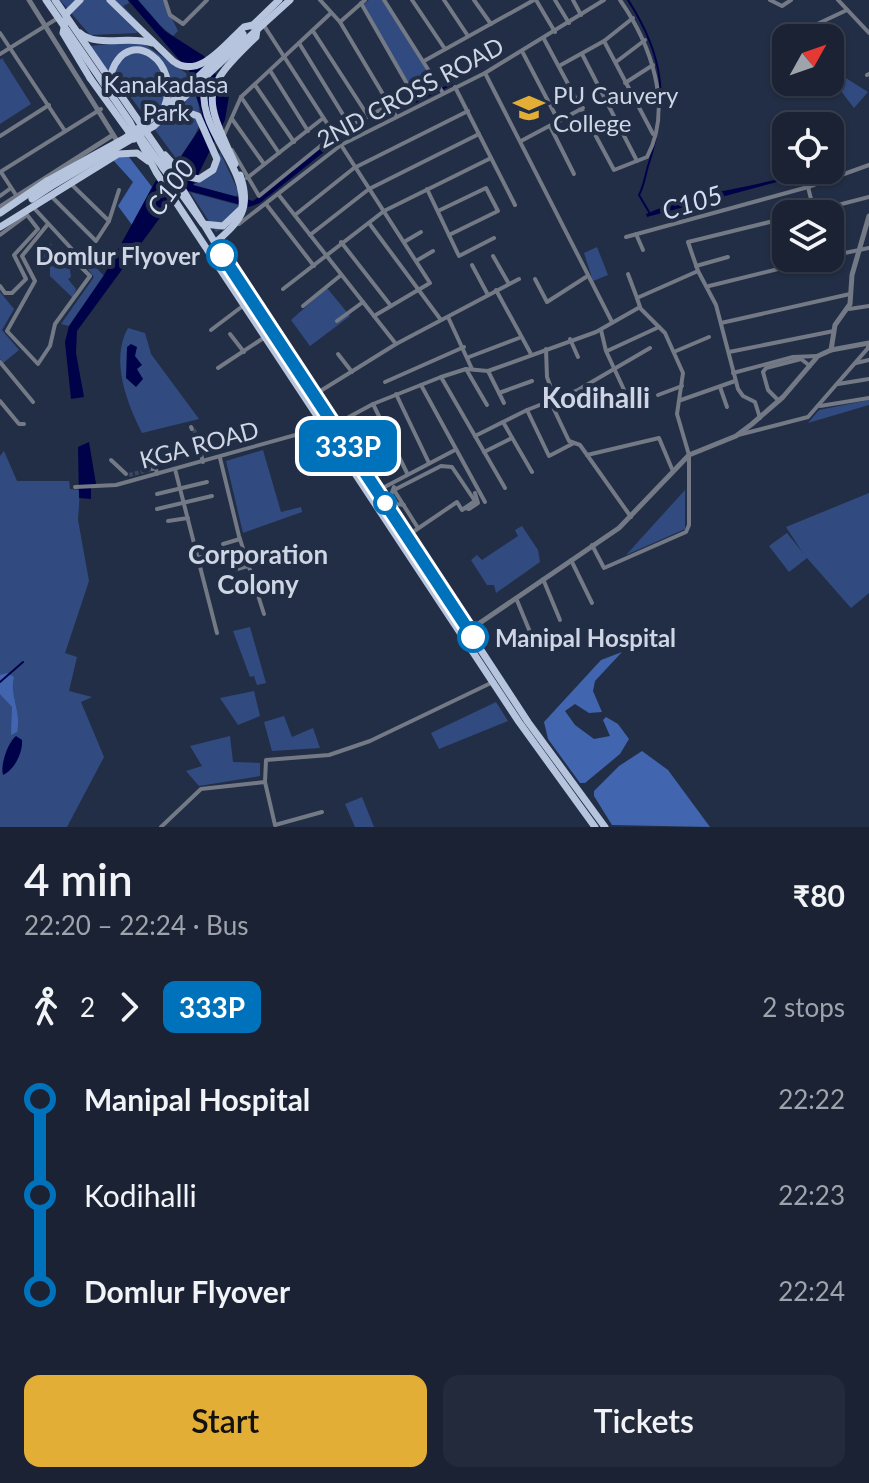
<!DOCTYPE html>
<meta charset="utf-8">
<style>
:root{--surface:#1a2234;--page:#232a3c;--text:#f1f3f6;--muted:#9fa4ac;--line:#383f4f;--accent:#e3ae35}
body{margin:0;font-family:Lato,sans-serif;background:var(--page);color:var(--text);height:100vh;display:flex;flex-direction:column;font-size:30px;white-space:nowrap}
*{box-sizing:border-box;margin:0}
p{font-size:26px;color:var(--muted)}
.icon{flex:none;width:44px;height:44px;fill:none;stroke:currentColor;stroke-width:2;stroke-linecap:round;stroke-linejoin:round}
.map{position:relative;height:827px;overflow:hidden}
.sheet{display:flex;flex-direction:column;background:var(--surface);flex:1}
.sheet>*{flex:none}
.badge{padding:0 16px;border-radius:12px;font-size:28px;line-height:52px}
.needle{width:52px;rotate:50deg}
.tools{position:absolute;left:772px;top:24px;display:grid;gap:16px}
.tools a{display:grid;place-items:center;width:72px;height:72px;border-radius:16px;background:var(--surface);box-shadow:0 2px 6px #0004,0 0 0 2px var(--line);font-size:40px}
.map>.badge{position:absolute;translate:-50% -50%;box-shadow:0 0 0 4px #fff}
.legs{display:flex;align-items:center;gap:12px;height:88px;padding:0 24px;font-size:26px}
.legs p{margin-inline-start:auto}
.headline{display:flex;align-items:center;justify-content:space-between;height:136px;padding:0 24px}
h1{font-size:44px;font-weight:600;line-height:60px}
.primary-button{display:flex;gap:16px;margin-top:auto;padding:16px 24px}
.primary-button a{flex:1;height:92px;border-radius:16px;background:var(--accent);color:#111;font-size:32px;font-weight:600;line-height:92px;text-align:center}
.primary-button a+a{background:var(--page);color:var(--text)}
ul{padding:0 24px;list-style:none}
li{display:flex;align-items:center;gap:28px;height:96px;font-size:30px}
li i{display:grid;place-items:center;width:12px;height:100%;margin:0 10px;background:currentColor}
li i::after{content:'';width:20px;height:20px;margin:-10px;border:6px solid;border-radius:50%;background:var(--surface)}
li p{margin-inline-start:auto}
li:first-child i{background:linear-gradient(#0000 50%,currentColor 0)}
li:last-child i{background:linear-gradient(currentColor 50%,#0000 0)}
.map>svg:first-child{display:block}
.green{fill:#314b81}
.forest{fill:#4165af}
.water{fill:#000249}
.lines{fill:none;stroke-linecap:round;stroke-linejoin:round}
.stream{stroke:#000249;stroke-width:2}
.minor-tunnel{stroke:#3c475d;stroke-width:4;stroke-dasharray:4 2;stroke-linecap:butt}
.minor{stroke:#737985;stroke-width:4}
.tertiary{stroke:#737985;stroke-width:5}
.primary{stroke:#b7c4de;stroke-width:7}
.primary-bridge{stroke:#b7c4de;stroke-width:7}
.line-1-casing{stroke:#fff;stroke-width:18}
.line-1{stroke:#0072bc;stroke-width:12}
.stop-1-dot{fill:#fff;stroke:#0072bc;stroke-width:4}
.labels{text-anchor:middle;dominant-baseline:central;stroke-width:8;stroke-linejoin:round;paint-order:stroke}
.park-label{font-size:24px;fill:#ccd7ec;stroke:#222e45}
.street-label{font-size:24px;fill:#ced6e5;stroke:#222e45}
.poi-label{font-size:24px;fill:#ced6e5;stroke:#222e45;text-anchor:start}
.stop-label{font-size:24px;font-weight:bold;fill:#ced6e5;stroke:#222e45;text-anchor:end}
.water-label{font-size:26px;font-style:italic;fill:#d3def3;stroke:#222e45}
.neighbourhood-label{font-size:26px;font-weight:bold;fill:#ced6e5;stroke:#222e45}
.quarter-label{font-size:28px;font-weight:bold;fill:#ced6e5;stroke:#222e45}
</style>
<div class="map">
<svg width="869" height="827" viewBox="0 0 869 827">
<rect width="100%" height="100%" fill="#222e45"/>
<!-- green -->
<g class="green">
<polygon points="60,0 128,0 129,3 123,6 139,23 137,33 90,35"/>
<polygon points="138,0 163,0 178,31 173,36 146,14"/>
<polygon points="369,0 382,0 437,86 415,97 364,4"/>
<path d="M140 41 200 83 195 93C207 128 195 133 178 161L113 73 121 53 108 72 90 46Z"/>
<polygon points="2,58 31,104 0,124 0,60"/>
<polygon points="830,68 868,92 854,108 841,91 829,90 820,95 816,87 830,82"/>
<polygon points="220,152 239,193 236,197 193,185 215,172"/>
<polygon points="190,192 242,206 229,225 216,232"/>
<polygon points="51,243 53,250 69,263 71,277 68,279 76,289 73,298 50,276 50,268 42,255"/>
<polygon points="597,247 608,275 593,281 584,253"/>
<polygon points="84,255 104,276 69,326 61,324 94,277 84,264"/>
<polygon points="327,288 350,316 310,346 291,320"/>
<polygon points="0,292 14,309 2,330 19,350 3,363 0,359"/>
<path d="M128 328 145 333 151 354 199 419 142 433C127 403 110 360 128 328Z"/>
<polygon points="869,400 869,405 808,423 819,410"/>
<polygon points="263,450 281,512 301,507 302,512 243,533 226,461"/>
<polygon points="4,451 17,481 69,481 70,489 80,490 78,520 89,581 65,653 77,657 69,691 92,697 81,702 104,757 67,827 0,827 0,456"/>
<polygon points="685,490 685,529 626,555"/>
<polygon points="869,493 869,593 851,608 807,558 789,572 769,546 787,533 803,553 786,527"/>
<polygon points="522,526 538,550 540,562 496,593 494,585 487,585 471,560 477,555 482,560 518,536 515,530"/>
<polygon points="250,627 266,683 257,685 254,676 250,677 233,631"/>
<polygon points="254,691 260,716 238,725 220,698"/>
<polygon points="496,702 508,721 439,749 431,733"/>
<polygon points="284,716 292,737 313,728 320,748 272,751 264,722"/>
<polygon points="230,736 233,762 260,763 260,776 199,786 186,771 202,766 190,746"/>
<polygon points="362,797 374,827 355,827 345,804"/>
</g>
<!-- forest -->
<g class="forest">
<polygon points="118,157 129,157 152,187 132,225 118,206 133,182 113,160"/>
<polygon points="622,652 595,681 593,691 602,712 589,713 575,704 565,711 575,725 594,739 610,736 603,720 606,717 618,724 629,739 620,754 585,783 580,783 548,739 544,722 601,660"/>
<path d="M7 673 14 677C9 695 22 713 17 732L11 735 12 707 0 694V675Z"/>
<polygon points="642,751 668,770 710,827 612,825 594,796 594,791 619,766"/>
</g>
<!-- water -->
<g class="water">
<polygon points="128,0 138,0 165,31 204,56 229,96 225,120 193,185 253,201 331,139 334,144 260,203 249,207 189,191 170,204 77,331 76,353 84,397 71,399 65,342 69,326 104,275 155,182 178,161 200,128 202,113 195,93 199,83"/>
<path d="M808 170H821L647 217 646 214C699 190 755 189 808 170Z"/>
<polygon points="131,344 137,347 135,356 142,365 137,369 143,379 136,387 126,378 127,347"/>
<polygon points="89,442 96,484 91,484 91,499 79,498 78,447"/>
<path d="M16 736 22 740C23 753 14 770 3 775 0 765 8 742 16 736Z"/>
</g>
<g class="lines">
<!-- stream -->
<g class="stream">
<path d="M628 0C665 57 669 102 648 166 645 176 644 186 639 195L649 212"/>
<polyline points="395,112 452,84"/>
<polyline points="0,682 23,662"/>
</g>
<!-- minor-tunnel -->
<g class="minor-tunnel">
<polyline points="194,429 200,450"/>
<polyline points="129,475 152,469"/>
</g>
<!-- minor -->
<g class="minor">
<polyline points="165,0 170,15 183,24 207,0"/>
<polyline points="320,0 340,22 396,116"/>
<polyline points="384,0 443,93"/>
<polyline points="412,0 445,49"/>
<polyline points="444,0 468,36"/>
<polyline points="474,0 491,24"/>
<polyline points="536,0 555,32"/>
<polyline points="555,0 569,23"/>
<polyline points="573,0 581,15"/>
<polyline points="770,0 782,6 791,0"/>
<polyline points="838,0 869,33"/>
<polyline points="361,3 414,96"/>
<polyline points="340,22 365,0"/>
<polyline points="263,24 430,283 374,316"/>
<polyline points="813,26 847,10"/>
<polyline points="313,31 368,116"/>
<polyline points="0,33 65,131"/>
<path d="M544 39 614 170 647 157C674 106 650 43 620 0"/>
<polyline points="604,41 653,134"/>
<polyline points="299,43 350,126"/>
<polyline points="523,53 559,122"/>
<polyline points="0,54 58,18"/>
<polyline points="582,54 637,161"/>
<polyline points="424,61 534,0"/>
<polyline points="616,62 645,40"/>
<polyline points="559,66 604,41 633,18"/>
<polyline points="271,72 308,131"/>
<polyline points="485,73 612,322"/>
<polyline points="867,75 869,74"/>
<polyline points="625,83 653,65"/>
<polyline points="255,85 294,142"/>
<polyline points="455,87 515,205"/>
<polyline points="241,97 279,153"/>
<polyline points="637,105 657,91"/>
<polyline points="232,119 264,164"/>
<polyline points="550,126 574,174"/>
<polyline points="224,135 241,97 331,13"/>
<polyline points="0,136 49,105"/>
<polyline points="521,141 583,108"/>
<polyline points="232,150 259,196 334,135 391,104"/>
<polyline points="0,172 101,109"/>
<polyline points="1,172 16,195"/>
<polyline points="247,178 322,119"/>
<polyline points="70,183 109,221"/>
<polyline points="808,187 814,211"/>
<polyline points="427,189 459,256 494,238"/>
<polyline points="278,194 396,344"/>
<polyline points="50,195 96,241 109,221 119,190"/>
<polyline points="0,196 11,188"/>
<polyline points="266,204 314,266"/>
<polyline points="33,207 81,259 81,267 90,276 55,324 50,346 38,364 7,331 35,281 22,256 48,224"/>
<polyline points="438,211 486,188 498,211 449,235"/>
<polyline points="803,214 869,197"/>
<polyline points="295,215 354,168 468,111"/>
<polyline points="369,223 441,320"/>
<polyline points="239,224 341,145 485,73 604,0"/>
<polyline points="636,234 643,250"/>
<polyline points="0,235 27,215"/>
<polyline points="310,235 369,189 479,134"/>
<polyline points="626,237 808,187 869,165"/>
<polyline points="341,242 391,306"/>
<polyline points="404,242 421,232"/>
<polyline points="493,256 509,284"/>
<polyline points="830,256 869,248"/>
<polyline points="416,261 433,251"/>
<polyline points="472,265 488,295"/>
<polyline points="696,266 728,257"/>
<polyline points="628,274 637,298"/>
<polyline points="535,279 547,302 586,277"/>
<polyline points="0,286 5,293 12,293 26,279 14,255 38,229 24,211"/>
<polyline points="709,286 823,258"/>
<polyline points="283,289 384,211 491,158"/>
<polyline points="496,290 531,354"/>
<polyline points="303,306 341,275"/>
<polyline points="849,309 869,306"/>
<polyline points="448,317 472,369"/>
<polyline points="337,321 363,302"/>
<polyline points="721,323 850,294"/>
<polyline points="211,330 244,305"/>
<polyline points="601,330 606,351 626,394"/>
<polyline points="230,334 244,352"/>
<polyline points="570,339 578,357"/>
<polyline points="546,349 547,377 555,399"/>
<polyline points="607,351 659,327"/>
<polyline points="676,351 709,337"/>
<polyline points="729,352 834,331"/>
<polyline points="338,354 352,372"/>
<polyline points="469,357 519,338"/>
<polyline points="0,362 33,402"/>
<polyline points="856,363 869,360"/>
<polyline points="218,368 265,337"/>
<polyline points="466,369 487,405"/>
<polyline points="488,371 504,403"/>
<polyline points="733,373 793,357 817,356"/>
<polyline points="441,377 505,488"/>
<polyline points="385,382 464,347"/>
<polyline points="838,384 869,379"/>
<polyline points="421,385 485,502"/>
<polyline points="720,387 727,407"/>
<polyline points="499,393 532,381"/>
<polyline points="396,394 429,463"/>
<polyline points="314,395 396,344 519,279"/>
<polyline points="658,395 682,386"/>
<polyline points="681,400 735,381"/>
<polyline points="0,401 19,424 24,424"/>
<polyline points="550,401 569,441 580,445 631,517"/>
<polyline points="779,401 768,390 763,372 766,368 801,359 810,366"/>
<polyline points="373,404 407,473"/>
<polyline points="820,406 869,398"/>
<polyline points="527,410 549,456 574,443"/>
<polyline points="760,418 755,402 743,396 738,389 716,305 698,271 688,242 786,218"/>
<polyline points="503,422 532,472"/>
<polyline points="334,425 373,404 441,377 466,369 488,371 596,332 640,307 637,298 698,271"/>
<polyline points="191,427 192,429"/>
<polyline points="738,435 808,417 868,348 868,343"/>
<polyline points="475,436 527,410 578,390 650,348"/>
<polyline points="200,450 203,462"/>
<polyline points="484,452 512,438"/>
<polyline points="587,455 659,438 672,469"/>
<polyline points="220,458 239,536 264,614"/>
<polyline points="111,460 126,474"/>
<polyline points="152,469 156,468 157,474"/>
<polyline points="175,469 217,633"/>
<polyline points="75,487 116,485 324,427"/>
<polyline points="394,487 391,495 397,504 404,505"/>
<polyline points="377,491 455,450"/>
<polyline points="157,494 207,482"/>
<polyline points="465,508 469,509 478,503 475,493"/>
<polyline points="157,509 212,496"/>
<polyline points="168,521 188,518"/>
<polyline points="407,536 457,502 462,510 475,501 452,467 441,466 394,490 418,528"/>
<polyline points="223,544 240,539"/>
<polyline points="592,545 604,568 686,532 689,525 689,455 677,414 683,373 665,333 640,308"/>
<polyline points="197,558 223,552"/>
<polyline points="571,560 592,603"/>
<polyline points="230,571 248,566"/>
<polyline points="543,579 560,620"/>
<polyline points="235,593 254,587"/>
<polyline points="516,598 530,632"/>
<polyline points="265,782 275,825 322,812"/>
<polyline points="161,827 201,789 265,782 266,760 329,755 370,741 493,682"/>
</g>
<!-- tertiary -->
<g class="tertiary">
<polyline points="29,0 119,144"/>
<polyline points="0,207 113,135"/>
<polyline points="831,350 835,325 850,304 852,275 869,216"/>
<polyline points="468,631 619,528 689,455 736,436 752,424 783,397 818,356 831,350 869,343"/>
</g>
<!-- primary -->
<g class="primary">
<polyline points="46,0 130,122 156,172 519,722 595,827"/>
<polyline points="55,0 160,152 223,256 528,722 605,827"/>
<path d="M110 0 173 61C199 81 226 43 244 27L253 25"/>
<polyline points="252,26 279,0"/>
<path d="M80 33C97 48 130 35 152 43"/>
<polyline points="219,64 290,0"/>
<polyline points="90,78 134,139"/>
<path d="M113 84 112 71C129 25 183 62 164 108"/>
<polyline points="163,110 243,34"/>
<polyline points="138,133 163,168"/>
<polyline points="165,155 184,176 199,179 213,170 217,159 198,116 181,110 166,117"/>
<path d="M235 164C204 95 199 92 256 37L257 29"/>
<polyline points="32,199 50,187"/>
<polyline points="0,213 47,181"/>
<polyline points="0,227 118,154 137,153 148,161"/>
<path d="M215 243C240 221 252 209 240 175"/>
</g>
<!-- primary-bridge -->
<g class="primary-bridge">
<polyline points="80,0 67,13 63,33 90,78"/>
<path d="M163 168 203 224 223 226 242 208C247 161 192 129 206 77"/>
<polyline points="47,181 125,138 163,110"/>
<polyline points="50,187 154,126 219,64"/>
</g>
</g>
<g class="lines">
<defs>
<polyline id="line-1" points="222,255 473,637"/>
</defs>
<!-- line-1 casing -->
<use href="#line-1" class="line-1-casing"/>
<!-- line-1 -->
<use href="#line-1" class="line-1"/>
</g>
<!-- icons -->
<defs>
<symbol id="university-bare" viewBox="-9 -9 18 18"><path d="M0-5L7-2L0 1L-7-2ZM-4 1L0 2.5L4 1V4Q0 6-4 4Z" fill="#e3ae35" stroke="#222e45" stroke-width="2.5" paint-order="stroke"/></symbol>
</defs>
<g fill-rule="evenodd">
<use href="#university-bare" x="507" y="86" width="44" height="44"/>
</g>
<!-- markers -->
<g class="stop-1-dot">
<circle cx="222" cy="255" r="14"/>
<circle cx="385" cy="503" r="10"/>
<circle cx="473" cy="637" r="14"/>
</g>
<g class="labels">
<!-- park labels -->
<g class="park-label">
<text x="166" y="83">Kanakadasa<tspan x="166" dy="28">Park</tspan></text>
</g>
<!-- street labels -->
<g class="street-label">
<text transform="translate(410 92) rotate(-28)">2ND CROSS ROAD</text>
<text transform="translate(199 444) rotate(-15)">KGA ROAD</text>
</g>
<!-- poi labels -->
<g class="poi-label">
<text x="553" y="94">PU Cauvery<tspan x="553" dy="28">College</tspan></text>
</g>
<!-- stop labels -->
<g class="stop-label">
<text x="200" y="255">Domlur Flyover</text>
<text x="495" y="637" text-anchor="start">Manipal Hospital</text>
</g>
<!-- water labels -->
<g class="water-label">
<text transform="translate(170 187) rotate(-55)">C100</text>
<text transform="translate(692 202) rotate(-17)">C105</text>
</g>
<!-- neighbourhood labels -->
<g class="neighbourhood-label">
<text x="258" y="554">Corporation<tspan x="258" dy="30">Colony</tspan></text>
</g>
<!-- quarter labels -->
<g class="quarter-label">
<text x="596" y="397">Kodihalli</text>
</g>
</g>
</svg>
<div class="tools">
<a><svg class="needle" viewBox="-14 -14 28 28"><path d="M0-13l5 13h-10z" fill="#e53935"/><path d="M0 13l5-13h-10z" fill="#9fa4ac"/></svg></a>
<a><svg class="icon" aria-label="locate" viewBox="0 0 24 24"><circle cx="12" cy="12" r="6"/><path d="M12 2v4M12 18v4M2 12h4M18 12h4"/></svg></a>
<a><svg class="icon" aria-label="layers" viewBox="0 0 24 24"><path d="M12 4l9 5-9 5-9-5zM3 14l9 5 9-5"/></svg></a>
</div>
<b class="badge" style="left:348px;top:446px;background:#0072bc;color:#fff">333P</b>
</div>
<section class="sheet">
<div class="headline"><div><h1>4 min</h1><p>22:20 – 22:24 · Bus</p></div><b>₹80</b></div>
<div class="legs"><svg class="icon" aria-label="walk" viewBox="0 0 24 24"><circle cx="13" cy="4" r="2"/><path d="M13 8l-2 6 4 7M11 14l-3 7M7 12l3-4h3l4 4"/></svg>2<svg class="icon" aria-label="forward" viewBox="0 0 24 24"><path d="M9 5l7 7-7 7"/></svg><b class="badge" style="background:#0072bc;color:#fff">333P</b><p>2 stops</p></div>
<ul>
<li><i style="color:#0072bc"></i><b>Manipal Hospital</b><p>22:22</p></li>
<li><i style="color:#0072bc"></i><span>Kodihalli</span><p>22:23</p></li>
<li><i style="color:#0072bc"></i><b>Domlur Flyover</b><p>22:24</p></li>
</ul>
<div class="primary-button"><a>Start</a><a>Tickets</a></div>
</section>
